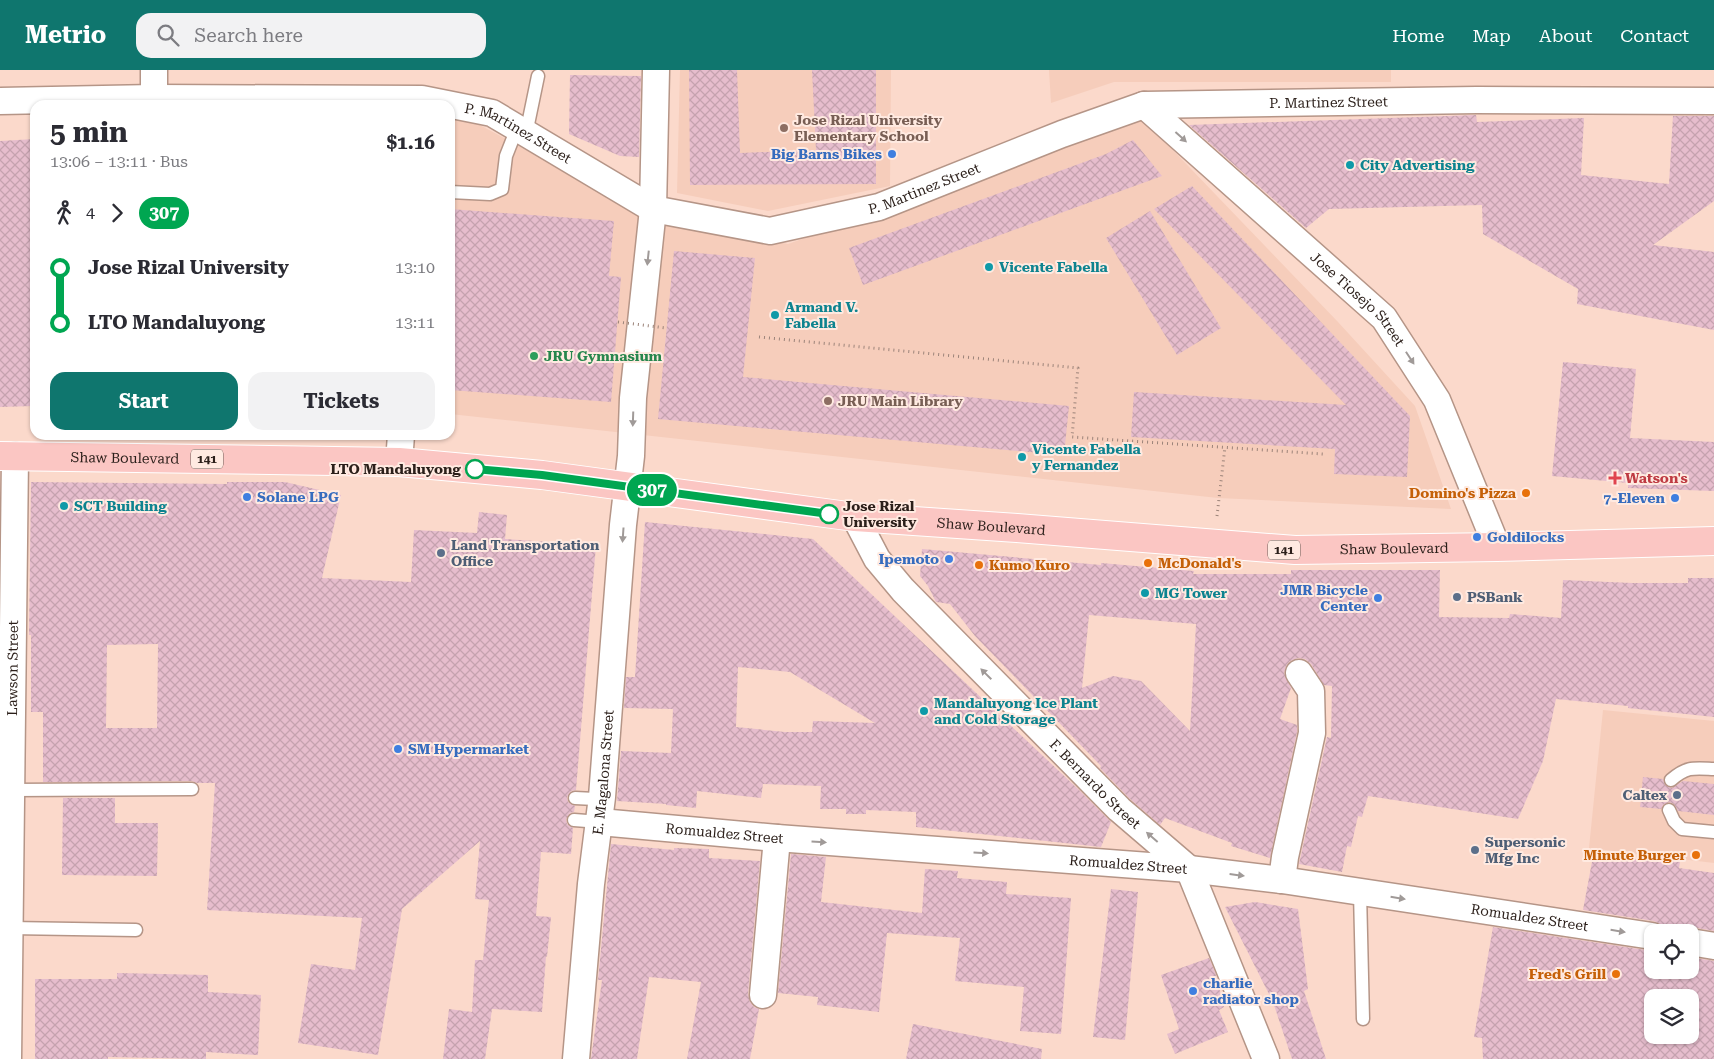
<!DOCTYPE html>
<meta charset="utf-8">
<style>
:root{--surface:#fff;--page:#f2f2f3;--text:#2b2b33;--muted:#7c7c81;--accent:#0f766e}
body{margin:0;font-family:"Roboto Serif",serif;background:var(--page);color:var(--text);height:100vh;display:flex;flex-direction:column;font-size:19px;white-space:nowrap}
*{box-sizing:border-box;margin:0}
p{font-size:16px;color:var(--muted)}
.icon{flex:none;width:28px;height:28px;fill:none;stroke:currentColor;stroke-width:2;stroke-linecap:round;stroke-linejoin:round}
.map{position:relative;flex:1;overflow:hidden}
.drawer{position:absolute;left:30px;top:30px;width:425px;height:340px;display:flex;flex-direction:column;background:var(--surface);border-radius:15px;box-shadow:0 1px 4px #0004}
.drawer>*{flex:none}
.badge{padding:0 10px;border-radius:16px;font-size:18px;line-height:32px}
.fabs{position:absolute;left:1644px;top:854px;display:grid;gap:10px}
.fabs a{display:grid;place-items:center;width:55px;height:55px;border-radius:10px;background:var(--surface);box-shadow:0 1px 4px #0004;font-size:25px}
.map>.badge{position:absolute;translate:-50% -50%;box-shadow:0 0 0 2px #fff}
.legs{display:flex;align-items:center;gap:8px;height:55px;padding:0 20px;font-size:16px}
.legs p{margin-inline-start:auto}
.headline{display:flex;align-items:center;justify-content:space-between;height:85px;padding:0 20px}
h1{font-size:28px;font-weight:700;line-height:38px}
.cta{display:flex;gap:10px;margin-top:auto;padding:10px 20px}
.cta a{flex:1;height:58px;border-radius:15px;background:var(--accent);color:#fff;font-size:20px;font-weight:700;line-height:58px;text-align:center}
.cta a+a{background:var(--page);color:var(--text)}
ul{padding:0 20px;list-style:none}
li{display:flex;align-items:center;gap:18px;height:55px;font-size:19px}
li i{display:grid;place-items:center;width:8px;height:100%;margin:0 6px;background:currentColor}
li i::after{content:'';width:12px;height:12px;margin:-6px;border:4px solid;border-radius:50%;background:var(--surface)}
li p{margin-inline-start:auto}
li:first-child i{background:linear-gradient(#0000 50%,currentColor 0)}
li:last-child i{background:linear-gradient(currentColor 50%,#0000 0)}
header{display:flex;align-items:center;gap:30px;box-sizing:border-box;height:70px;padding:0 25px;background:var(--accent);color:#fff}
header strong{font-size:24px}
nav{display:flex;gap:28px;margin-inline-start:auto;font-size:18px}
.search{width:350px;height:45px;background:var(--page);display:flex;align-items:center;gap:12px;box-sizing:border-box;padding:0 18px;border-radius:15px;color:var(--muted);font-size:19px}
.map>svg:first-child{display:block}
.built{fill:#f6cdbb}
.building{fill:url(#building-cross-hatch);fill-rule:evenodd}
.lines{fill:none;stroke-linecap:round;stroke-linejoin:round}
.service-casing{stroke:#b59587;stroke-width:15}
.minor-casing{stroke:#b59587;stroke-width:29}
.primary-casing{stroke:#fff;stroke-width:30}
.path{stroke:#9b8379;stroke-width:3;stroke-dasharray:1 4;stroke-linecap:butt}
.service{stroke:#fff;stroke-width:12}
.minor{stroke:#fff;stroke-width:26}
.primary{stroke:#fbc6c3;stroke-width:28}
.path-bridge{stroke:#9b8379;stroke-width:3;stroke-dasharray:1 4;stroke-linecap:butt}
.oneway{fill:#a09a98}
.line-1-casing{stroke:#fff;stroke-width:11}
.line-1{stroke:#00a651;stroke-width:8}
.education-dot{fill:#8d6e63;stroke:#ffeae1;stroke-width:2}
.shop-dot{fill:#3f7fe0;stroke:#ffeae1;stroke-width:2}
.culture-dot{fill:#0f9aa8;stroke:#ffeae1;stroke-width:2}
.leisure-dot{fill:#2e9e5b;stroke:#ffeae1;stroke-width:2}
.stop-1-dot{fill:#fff;stroke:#00a651;stroke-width:2.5}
.health-dot{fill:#e0444e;stroke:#ffeae1;stroke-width:2}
.food-dot{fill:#e8710a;stroke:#ffeae1;stroke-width:2}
.service-dot{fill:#5c6f8a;stroke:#ffeae1;stroke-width:2}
.labels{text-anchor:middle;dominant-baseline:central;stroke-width:4;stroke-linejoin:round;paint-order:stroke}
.shield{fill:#ffeae1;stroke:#6b5c56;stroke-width:1}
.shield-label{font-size:12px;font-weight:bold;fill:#2b1f1a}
.street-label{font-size:14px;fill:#2b1f1a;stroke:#ffeae1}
.education-label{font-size:14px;font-weight:bold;fill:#785e54;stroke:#ffeae1;text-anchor:start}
.shop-label{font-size:14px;font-weight:bold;fill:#366cbe;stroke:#ffeae1;text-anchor:end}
.culture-label{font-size:14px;font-weight:bold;fill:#0d838f;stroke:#ffeae1;text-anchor:start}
.leisure-label{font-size:14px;font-weight:bold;fill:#27864d;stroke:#ffeae1;text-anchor:start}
.stop-label{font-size:14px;font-weight:bold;fill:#2b1f1a;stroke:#ffeae1;text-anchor:end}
.health-label{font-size:14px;font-weight:bold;fill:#be3a42;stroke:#ffeae1;text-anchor:start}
.food-label{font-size:14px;font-weight:bold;fill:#c56008;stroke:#ffeae1;text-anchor:end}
.service-label{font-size:14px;font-weight:bold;fill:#4e5e75;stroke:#ffeae1;text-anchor:start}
</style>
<header>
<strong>Metrio</strong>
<div class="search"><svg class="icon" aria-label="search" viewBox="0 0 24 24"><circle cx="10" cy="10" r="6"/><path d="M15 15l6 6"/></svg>Search here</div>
<nav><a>Home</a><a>Map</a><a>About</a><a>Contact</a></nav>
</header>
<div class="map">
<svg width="1714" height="989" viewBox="0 0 1714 989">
<defs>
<pattern id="building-cross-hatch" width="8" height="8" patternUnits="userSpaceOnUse" patternTransform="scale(1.25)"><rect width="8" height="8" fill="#e6bdcd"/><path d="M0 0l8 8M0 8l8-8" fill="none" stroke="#c5a2af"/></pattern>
</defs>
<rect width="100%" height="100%" fill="#fbd9cb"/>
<!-- built -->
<g class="built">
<polygon points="680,0 891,0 890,116 768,141 677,123"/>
<polygon points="1049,0 1391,0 1391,12 1114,12 1051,33"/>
<polygon points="450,49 478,54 644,144 788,174 1143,49 1338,252 1415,336 1451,439 1218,428 450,344"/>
<polygon points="1603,640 1714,651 1714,793 1589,778"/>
</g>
<!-- building -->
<g class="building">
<polygon points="689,0 737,0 740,83 816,80 812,0 876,0 876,114 690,115"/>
<polygon points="570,5 641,6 639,87 620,86 569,64"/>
<polygon points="1476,45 1477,52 1584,48 1581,105 1669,114 1673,46 1714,46 1714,131 1653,175 1714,182 1714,260 1577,234 1578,219 1483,164 1482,135 1329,139 1306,158 1189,55"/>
<polygon points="35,69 35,239 31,239 34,336 0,337 0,71"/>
<polygon points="1133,70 1162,106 863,215 849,178 1106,84"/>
<polygon points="1192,116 1410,346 1407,407 1334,404 1335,379 1131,367 1134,322 1346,335 1154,139"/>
<polygon points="450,139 614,151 609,206 621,207 611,332 450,320"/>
<polygon points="1150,141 1221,258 1177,285 1106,168"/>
<polygon points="674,181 755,188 743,307 1069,336 1064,385 658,349"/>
<polygon points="1563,292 1636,299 1630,368 1714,372 1714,421 1628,418 1628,413 1552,406"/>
<path d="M31 412 227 414V412H285L341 425 322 508 411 512 414 460 477 463 479 442 507 445 505 469 596 475 576 720 571 721 567 727 568 732 575 736 574 742 570 743 566 749 567 754 573 758 571 784 541 782 536 846 551 847 547 887 546 886 542 942 492 939 485 989H443L449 939 472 942 475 890H483L489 830 475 829 480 771 402 839 378 985 298 973 311 894 355 900 362 848 207 840 215 713H197L192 711 43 712V642H31V565H29ZM158 574 157 658H106L107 575Z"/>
<path d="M645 452 813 469 1078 719 1111 752 1101 777 916 757V742L866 740V744H846V739H820L821 716 763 714 761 728 697 721 696 738 666 735V734L617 731 621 681 671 683 673 639 624 638 626 607H635ZM738 597 790 602 875 653 813 651 812 662H785L736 657Z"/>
<path d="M922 479 1101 495V493L1194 501 1193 504H1291V500H1440L1439 547 1509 548 1510 544 1561 548 1563 510 1632 513H1688V508H1714V647L1628 638V636L1556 629 1543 691 1518 749 1368 726 1362 747 1358 746 1351 777 1347 776 1342 802 1299 794 1327 667 1331 668 1332 616 1324 615 1311 594 1305 589 1298 588 1290 591 1286 596 1284 603 1291 618 1280 649 1297 655V662L1270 788 1231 776 1232 773 1165 748 1160 755 1129 728 1100 698 1101 696 975 566 950 534 936 532 928 516 920 506ZM1089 545 1196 554 1190 661 1141 611 1113 606 1082 618Z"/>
<polygon points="1643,707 1663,709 1665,715 1672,718 1683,711 1714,714 1714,745 1678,741 1674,734 1669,732 1663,735 1661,739 1640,737"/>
<polygon points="63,728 115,728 115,753 158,753 157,806 62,805"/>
<polygon points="611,774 674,780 674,778 709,779 709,788 760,791 748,924 750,932 754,937 759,939 750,989 687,989 701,912 649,907 637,989 591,989 602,910 598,910"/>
<polygon points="1594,781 1645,791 1645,787 1680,792 1679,798 1714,803 1714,861 1692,857 1684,858 1678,862 1666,862 1662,855 1654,851 1583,840"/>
<polygon points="791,784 826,787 821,832 922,843 925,799 958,801 957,808 1007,812 1006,824 1071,828 1061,964 1020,961 1024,917 955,911 960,868 887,863 879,942 817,935 818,927 778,923"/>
<polygon points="1111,819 1138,822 1125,970 1093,967"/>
<polygon points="1255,832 1298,839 1308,919 1304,921 1326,989 1292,989 1273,932 1225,837"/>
<path d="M1493 857 1652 881V900H1690V887L1714 891V989H1483L1482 968 1474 967ZM1652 928H1690V965H1652Z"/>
<polygon points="1209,888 1215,902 1224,937 1219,940 1228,962 1175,984 1167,964 1179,959 1161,905"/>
<polygon points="117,903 208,905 208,922 261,925 258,985 206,982 206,989 108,987 108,989 35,989 35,909 117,909"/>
<polygon points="913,954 1042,979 1041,989 906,989"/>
</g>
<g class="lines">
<defs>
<g id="service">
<polyline points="526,64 538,6"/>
<polyline points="450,122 490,124 502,119 506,86 517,58"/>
<path d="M1671 710C1687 696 1694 698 1714 699"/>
<polyline points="12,720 192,719"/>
<polyline points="575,728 595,729 602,727"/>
<polyline points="1669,740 1674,751 1682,759 1714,762"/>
<polyline points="574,750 600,752"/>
<polyline points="1360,822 1363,949"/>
<polyline points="10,858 136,860"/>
</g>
<g id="minor">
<polyline points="154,0 154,28 157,35"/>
<path id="s1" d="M0 31 154 28 422 29 492 43 653 139 770 161 879 137 1062 64 1144 35 1477 30 1714 31"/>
<path id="s2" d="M1144 35 1384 248 1437 330 1497 477"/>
<polyline points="399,392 401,365"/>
<path id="s3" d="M855 447 877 489 903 520 1119 739 1189 799 1266 989"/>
<path id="s4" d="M600 752 777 768 1189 799 1282 810 1652 866"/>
<polyline points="1282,810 1285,787 1312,663 1311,621 1299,603"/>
<polyline points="1690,872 1714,876"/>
<polyline points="763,925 777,768"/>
<path id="s5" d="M8 989 15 386"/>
<path id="s6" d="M576 989 591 814 602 727 623 455 631 386 633 328 653 139 656 0"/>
</g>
<g id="primary">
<path id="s7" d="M0 386 399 392 542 405 855 447 1017 458 1295 480 1497 477 1714 471"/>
</g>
</defs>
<!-- service casing -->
<use href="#service" class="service-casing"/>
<!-- minor casing -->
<use href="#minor" class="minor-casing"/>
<!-- primary casing -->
<use href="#primary" class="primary-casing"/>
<!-- path -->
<g class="path">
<polyline points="759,267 1078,298 1072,367 1323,384"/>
<polyline points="1217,446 1225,377"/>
</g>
<!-- service -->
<use href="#service" class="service"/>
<!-- minor -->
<use href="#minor" class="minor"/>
<!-- primary -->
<use href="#primary" class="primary"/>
<!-- path-bridge -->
<polyline class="path-bridge" points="618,252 666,258"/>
</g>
<!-- one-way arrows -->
<defs><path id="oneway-solid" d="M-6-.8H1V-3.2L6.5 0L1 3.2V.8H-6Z" transform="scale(1.25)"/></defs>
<g class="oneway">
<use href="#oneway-solid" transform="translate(1181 67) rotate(42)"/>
<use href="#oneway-solid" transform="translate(648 188) rotate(96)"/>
<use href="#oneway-solid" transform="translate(1410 288) rotate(57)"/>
<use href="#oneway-solid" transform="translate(633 349) rotate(92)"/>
<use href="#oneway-solid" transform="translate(623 465) rotate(94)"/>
<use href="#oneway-solid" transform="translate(986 604) rotate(-135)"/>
<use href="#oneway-solid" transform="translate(1152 767) rotate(-139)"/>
<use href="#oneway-solid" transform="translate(819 772) rotate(4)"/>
<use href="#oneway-solid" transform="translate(981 783) rotate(4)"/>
<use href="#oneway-solid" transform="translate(1237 805) rotate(7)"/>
<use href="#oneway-solid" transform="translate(1398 828) rotate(9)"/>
<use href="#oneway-solid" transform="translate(1618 861) rotate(9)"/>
</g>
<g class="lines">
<defs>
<polyline id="line-1" points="475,399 542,405 829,444"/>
</defs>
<!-- line-1 casing -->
<use href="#line-1" class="line-1-casing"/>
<!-- line-1 -->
<use href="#line-1" class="line-1"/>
</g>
<!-- markers -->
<g class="education-dot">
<circle cx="784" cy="58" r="5"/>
<circle cx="828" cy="331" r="5"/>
</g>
<g class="shop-dot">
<circle cx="892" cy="84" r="5"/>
<circle cx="247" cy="427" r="5"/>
<circle cx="1675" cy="428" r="5"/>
<circle cx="1477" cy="467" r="5"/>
<circle cx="949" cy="489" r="5"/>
<circle cx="1378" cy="528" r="5"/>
<circle cx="398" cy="679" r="5"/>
<circle cx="1193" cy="921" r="5"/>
</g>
<g class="culture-dot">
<circle cx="1350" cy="95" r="5"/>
<circle cx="989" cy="197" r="5"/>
<circle cx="775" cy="245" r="5"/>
<circle cx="1022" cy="387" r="5"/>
<circle cx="64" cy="436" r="5"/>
<circle cx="1145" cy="523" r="5"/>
<circle cx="924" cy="641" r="5"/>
</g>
<circle class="leisure-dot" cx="534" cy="286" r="5"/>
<g class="stop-1-dot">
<circle cx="475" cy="399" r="9"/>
<circle cx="829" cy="444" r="9"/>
</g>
<path class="health-dot" d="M1612.5 400.5h5v5h5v5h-5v5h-5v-5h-5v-5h5z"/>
<g class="food-dot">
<circle cx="1526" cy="423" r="5"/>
<circle cx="1148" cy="493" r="5"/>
<circle cx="979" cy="495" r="5"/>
<circle cx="1696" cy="785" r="5"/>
<circle cx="1616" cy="904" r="5"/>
</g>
<g class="service-dot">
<circle cx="441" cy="483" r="5"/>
<circle cx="1457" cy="527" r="5"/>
<circle cx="1677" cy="725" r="5"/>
<circle cx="1475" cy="780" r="5"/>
</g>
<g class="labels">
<!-- shield labels -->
<g class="shield">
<rect x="191" y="379.5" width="32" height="19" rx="4"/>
<rect x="1268" y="470.5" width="32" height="19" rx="4"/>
</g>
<g class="shield-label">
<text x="207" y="389">141</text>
<text x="1284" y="480">141</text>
</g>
<!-- street labels -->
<g class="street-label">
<text stroke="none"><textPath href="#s1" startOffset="1380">P. Martinez Street</textPath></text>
<text stroke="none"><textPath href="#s1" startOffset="525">P. Martinez Street</textPath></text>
<text stroke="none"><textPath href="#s1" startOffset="960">P. Martinez Street</textPath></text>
<text stroke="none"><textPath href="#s2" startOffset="289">Jose Tiosejo Street</textPath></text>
<text stroke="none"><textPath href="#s7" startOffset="125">Shaw Boulevard</textPath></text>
<text stroke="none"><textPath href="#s7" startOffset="995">Shaw Boulevard</textPath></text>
<text stroke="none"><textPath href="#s7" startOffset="1399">Shaw Boulevard</textPath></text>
<text stroke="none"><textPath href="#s5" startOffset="391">Lawson Street</textPath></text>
<text stroke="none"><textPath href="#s6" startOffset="288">E. Magalona Street</textPath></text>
<text stroke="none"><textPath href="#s3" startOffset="361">F. Bernardo Street</textPath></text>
<text stroke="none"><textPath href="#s4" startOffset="125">Romualdez Street</textPath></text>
<text stroke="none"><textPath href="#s4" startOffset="530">Romualdez Street</textPath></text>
<text stroke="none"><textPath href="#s4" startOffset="935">Romualdez Street</textPath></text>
</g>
<!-- education labels -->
<g class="education-label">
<text x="794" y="50">Jose Rizal University<tspan x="794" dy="16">Elementary School</tspan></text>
<text x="838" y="331">JRU Main Library</text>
</g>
<!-- shop labels -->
<g class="shop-label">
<text x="882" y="84">Big Barns Bikes</text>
<text x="257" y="427" text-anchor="start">Solane LPG</text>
<text x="1665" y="428">7-Eleven</text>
<text x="1487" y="467" text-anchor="start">Goldilocks</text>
<text x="939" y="489">Ipemoto</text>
<text x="1368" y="520">JMR Bicycle<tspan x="1368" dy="16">Center</tspan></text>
<text x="408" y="679" text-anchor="start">SM Hypermarket</text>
<text x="1203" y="913" text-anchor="start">charlie<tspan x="1203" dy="16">radiator shop</tspan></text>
</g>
<!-- culture labels -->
<g class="culture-label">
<text x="1360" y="95">City Advertising</text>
<text x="999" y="197">Vicente Fabella</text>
<text x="785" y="237">Armand V.<tspan x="785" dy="16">Fabella</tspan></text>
<text x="1032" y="379">Vicente Fabella<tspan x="1032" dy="16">y Fernandez</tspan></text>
<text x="74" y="436">SCT Building</text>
<text x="1155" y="523">MG Tower</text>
<text x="934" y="633">Mandaluyong Ice Plant<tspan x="934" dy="16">and Cold Storage</tspan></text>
</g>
<!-- leisure labels -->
<g class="leisure-label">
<text x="544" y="286">JRU Gymnasium</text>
</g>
<!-- stop labels -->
<g class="stop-label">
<text x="461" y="399">LTO Mandaluyong</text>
<text x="843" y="436" text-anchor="start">Jose Rizal<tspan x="843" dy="16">University</tspan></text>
</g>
<!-- health labels -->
<g class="health-label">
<text x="1625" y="408">Watson's</text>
</g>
<!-- food labels -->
<g class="food-label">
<text x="1516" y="423">Domino's Pizza</text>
<text x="1158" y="493" text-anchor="start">McDonald's</text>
<text x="989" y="495" text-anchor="start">Kumo Kuro</text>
<text x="1686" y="785">Minute Burger</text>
<text x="1606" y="904">Fred's Grill</text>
</g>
<!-- service labels -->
<g class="service-label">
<text x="451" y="475">Land Transportation<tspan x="451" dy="16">Office</tspan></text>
<text x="1467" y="527">PSBank</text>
<text x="1667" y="725" text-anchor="end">Caltex</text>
<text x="1485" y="772">Supersonic<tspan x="1485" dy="16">Mfg Inc</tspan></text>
</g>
</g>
</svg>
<div class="fabs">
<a><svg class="icon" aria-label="locate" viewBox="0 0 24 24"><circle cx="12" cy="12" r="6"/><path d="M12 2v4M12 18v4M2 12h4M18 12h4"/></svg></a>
<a><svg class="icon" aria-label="layers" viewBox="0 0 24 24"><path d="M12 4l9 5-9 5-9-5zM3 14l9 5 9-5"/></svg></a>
</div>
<b class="badge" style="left:652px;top:420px;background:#00a651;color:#fff">307</b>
<section class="drawer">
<div class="headline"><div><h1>5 min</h1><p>13:06 – 13:11 · Bus</p></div><b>$1.16</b></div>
<div class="legs"><svg class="icon" aria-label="walk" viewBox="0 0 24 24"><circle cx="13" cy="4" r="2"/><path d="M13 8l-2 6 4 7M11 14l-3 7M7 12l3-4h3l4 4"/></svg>4<svg class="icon" aria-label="forward" viewBox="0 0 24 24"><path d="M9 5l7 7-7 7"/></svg><b class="badge" style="background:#00a651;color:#fff">307</b></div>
<ul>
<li><i style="color:#00a651"></i><b>Jose Rizal University</b><p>13:10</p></li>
<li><i style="color:#00a651"></i><b>LTO Mandaluyong</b><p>13:11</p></li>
</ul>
<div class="cta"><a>Start</a><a>Tickets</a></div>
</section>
</div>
